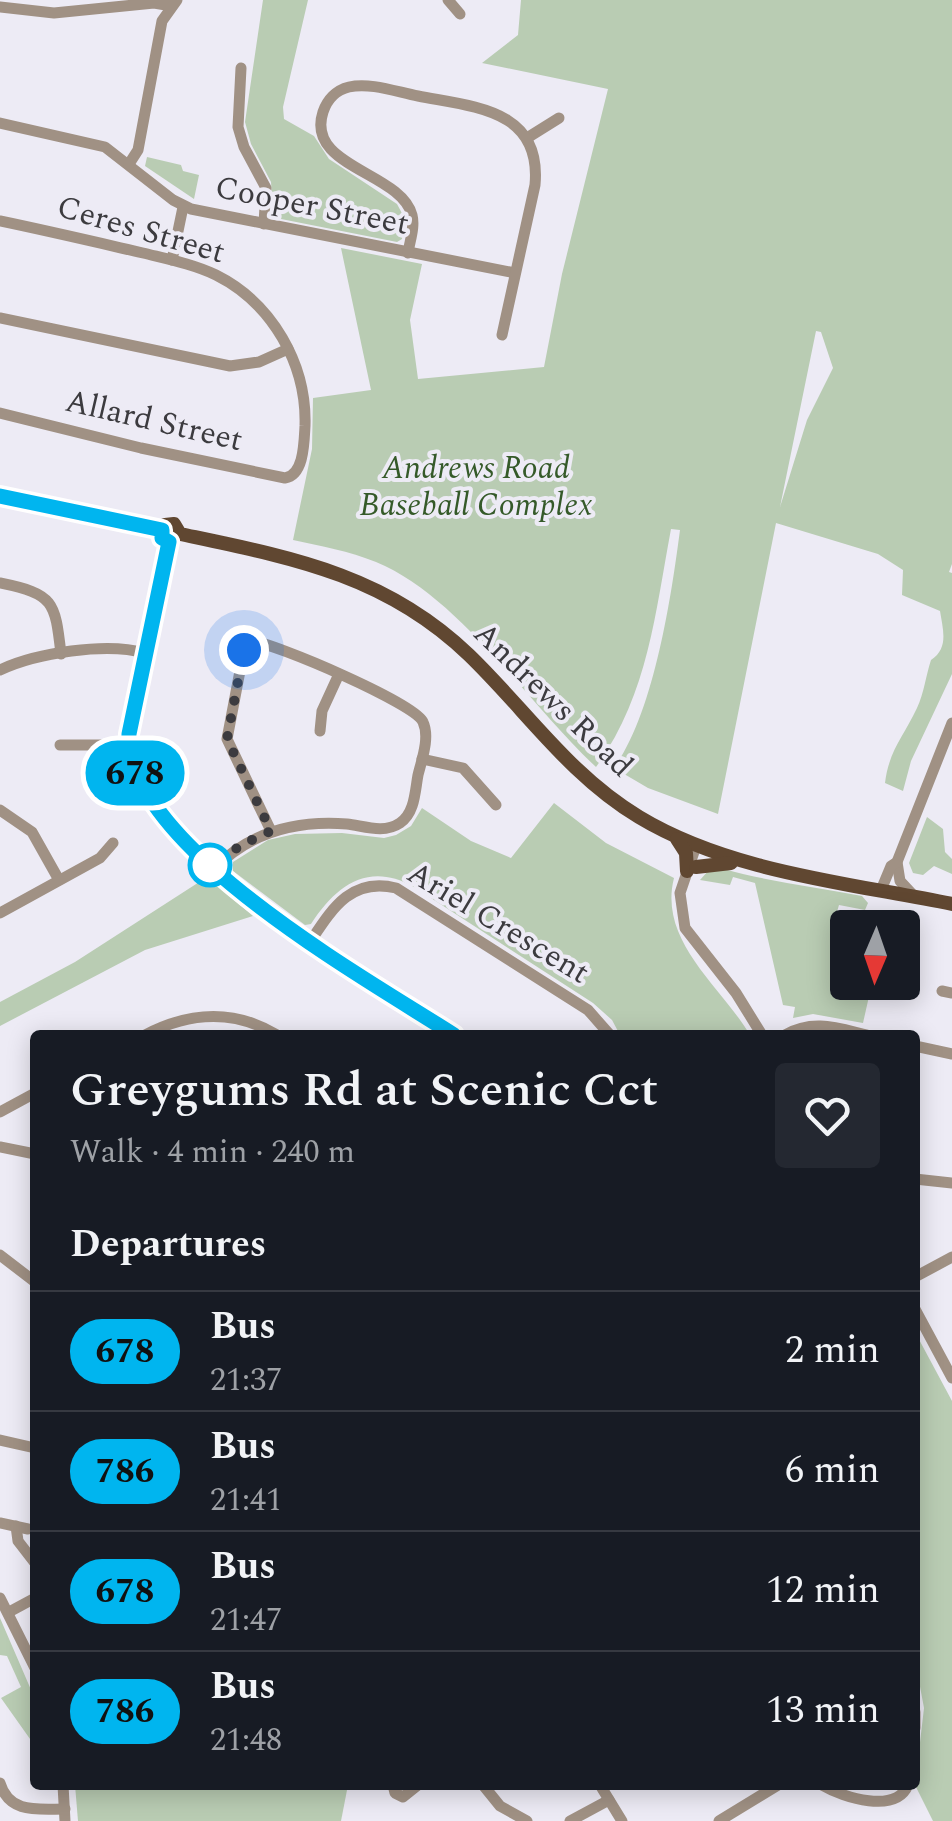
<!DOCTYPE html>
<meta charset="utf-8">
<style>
:root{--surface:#171b24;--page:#242831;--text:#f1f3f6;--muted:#9ea1a6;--line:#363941}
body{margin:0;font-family:Spectral,serif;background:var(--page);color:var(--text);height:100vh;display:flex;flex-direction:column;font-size:38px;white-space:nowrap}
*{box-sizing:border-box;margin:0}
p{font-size:32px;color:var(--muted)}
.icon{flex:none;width:55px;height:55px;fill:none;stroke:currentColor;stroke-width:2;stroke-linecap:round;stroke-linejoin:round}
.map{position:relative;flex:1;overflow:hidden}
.side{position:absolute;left:30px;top:1030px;width:890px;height:760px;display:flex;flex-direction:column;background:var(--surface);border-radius:10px;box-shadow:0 5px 25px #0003}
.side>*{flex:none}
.badge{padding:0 20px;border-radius:32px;font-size:35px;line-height:65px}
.needle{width:65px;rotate:182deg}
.controls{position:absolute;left:830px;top:910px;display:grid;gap:20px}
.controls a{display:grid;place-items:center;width:90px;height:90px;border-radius:10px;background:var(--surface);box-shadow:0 5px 25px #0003;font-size:50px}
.you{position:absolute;width:50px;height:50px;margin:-25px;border:8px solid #fff;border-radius:50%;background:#1a73e8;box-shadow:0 0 0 15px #1a73e833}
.map>.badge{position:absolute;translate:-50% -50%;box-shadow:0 0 0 5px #fff}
h2{padding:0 40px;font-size:38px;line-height:90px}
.round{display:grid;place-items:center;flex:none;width:105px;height:105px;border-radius:10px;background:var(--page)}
.overview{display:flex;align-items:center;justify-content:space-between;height:170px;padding:0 40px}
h1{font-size:48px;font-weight:600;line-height:75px}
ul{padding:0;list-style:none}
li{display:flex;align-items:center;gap:30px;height:120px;padding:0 40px;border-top:2px solid var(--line)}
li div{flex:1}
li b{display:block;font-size:38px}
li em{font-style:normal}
li .badge{min-width:110px;font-weight:700;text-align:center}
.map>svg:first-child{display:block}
.green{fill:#b9ccb3;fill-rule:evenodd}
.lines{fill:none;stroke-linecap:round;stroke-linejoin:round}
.minor{stroke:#a09184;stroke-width:11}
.major{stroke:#604731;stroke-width:14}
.line-casing{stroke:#fff;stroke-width:22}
.line{stroke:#00b5ef;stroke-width:15}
.walk{stroke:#3c3b3f;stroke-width:10;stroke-dasharray:0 18}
.stop-dot{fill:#fff;stroke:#00b5ef;stroke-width:5}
.labels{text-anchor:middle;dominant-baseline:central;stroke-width:8;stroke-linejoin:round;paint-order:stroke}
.street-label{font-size:32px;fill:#3c3b3f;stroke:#edebf5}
.park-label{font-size:32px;font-style:italic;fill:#355a29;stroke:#edebf5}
</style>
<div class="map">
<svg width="952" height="1821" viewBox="0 0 952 1821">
<rect width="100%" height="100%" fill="#edebf5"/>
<!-- green -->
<g class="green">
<polygon points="263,0 308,0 283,107 284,119 314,136 329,159 397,204 404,217 402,239 397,242 276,218 273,213 271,182 251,144 245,122"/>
<path d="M521 0H952V564L949 572 952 573V674L911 761 903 791 885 783C889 750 904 736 917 708 924 693 926 675 931 660 949 648 943 630 940 611L902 595 903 570 878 554 776 523 718 814 648 788 614 768C654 712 671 599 680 530L671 529C655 614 648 695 596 767 530 706 459 596 376 562 349 551 321 546 293 540L312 449 313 398 371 390 341 248 422 264 410 320 418 379 544 367 562 274 608 89 482 63 518 35ZM816 331 821 332 833 368 807 420 780 507Z"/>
<polygon points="147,157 181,165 183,171 199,175 194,199 145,166"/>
<path d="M554 803 606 843 674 878C658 941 721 986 750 1035H620L612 1020 593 1003 414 887C369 861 336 885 311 924L305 925 233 871V862L268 840 295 834 342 833 384 838 396 835 411 826 422 808 471 841 511 858Z"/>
<polygon points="927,817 943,829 945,852 952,859 952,874 934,866 923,875 913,873 909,863"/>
<path d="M724 869C770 882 816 887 862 896L868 903 865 910 839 905 836 915 841 916 835 944 847 950 848 982 872 983 863 1023 813 1014 793 1018 795 1007 783 1005 755 883 733 877 730 885 700 880 708 871Z"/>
<polygon points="207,877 253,916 145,950 0,1026 0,1002 75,962"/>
<polygon points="915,1332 952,1401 952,1821 933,1821 915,1785 924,1708 915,1660"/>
<polygon points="0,1618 35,1699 35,1746 1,1698 21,1687 7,1656 0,1655"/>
<polygon points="75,1785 348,1785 341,1821 78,1821"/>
</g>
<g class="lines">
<!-- minor -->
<g class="minor">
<polyline points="448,0 460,14"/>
<polyline points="0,7 54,13 154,3 172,6"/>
<polyline points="241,68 238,127 244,147 266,188 264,224"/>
<polyline points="0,123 105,147 173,200 191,209 515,273"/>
<polyline points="527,138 559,118"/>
<polyline points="129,164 138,150 162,21 177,0"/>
<path d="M0 221C48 231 95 242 143 253 167 259 193 264 216 275 272 303 307 364 305 426 304 443 304 475 285 478L141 448 0 413"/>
<path d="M408 253C410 240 415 227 412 215 401 172 305 167 323 112 327 100 336 90 349 87 370 82 397 92 418 96 474 107 542 109 535 185L502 335"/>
<polyline points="172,260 183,207"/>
<polyline points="0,318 230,366 259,362 288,349"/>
<path d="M169 542 129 730C128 745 129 761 135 775 142 791 156 805 167 819 242 912 354 971 454 1035"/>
<path d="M0 583C54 594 55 601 61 654"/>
<path d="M0 670C36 653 106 642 145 653"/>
<polyline points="320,731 322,711 339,674"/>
<polyline points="60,745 129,745"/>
<polyline points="422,759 463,768 496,805"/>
<polyline points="0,810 32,832 59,880"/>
<polyline points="696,846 680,893 685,928 736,993 762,1035"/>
<polyline points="897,862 900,881 914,896"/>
<path d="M214 869C250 832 296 820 347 824 364 826 384 834 400 823 415 813 415 791 418 775 422 759 430 737 423 722 416 704 275 643 251 641L244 650 227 739 271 831"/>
<polyline points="881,890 891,866 897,862 952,723"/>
<polyline points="0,913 100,858 113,843"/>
<path d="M310 942C332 909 351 877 396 888L588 1010 610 1035"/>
<polyline points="942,991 952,993"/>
<path d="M145 1035C189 1012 234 1009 277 1035"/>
<path d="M785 1035C813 1019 837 1028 867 1035"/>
<polyline points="915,1046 952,1054"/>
<polyline points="0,1112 35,1093"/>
<polyline points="0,1147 35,1154"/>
<polyline points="915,1179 952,1183"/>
<polyline points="0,1255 35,1282"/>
<polyline points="915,1277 952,1257"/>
<polyline points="915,1309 952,1378"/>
<polyline points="0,1440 35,1448"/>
<polyline points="0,1523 28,1529"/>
<polyline points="16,1526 18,1541 35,1563"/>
<polyline points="0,1598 35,1668"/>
<polyline points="9,1612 35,1598"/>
<polyline points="915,1712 915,1728"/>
<path d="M0 1783C9 1814 38 1809 65 1809"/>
<polyline points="63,1785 65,1821"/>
<polyline points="393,1785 395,1793 403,1797 418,1785"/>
<polyline points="483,1785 500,1806 527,1821"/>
<polyline points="600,1785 622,1821"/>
<path d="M822 1785C844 1798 896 1814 908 1785"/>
<polyline points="570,1821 609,1800"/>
<polyline points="719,1821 778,1785"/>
</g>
<!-- major -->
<g class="major">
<path d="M0 496 161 530 165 525 174 524 180 534C289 557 385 574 469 655 526 710 569 775 639 817 730 872 849 883 952 904"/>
<polyline points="677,839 686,853 687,871"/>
<polyline points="696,867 731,863"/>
</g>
</g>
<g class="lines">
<defs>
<path id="line" d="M0 496 162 530V538L169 542 129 734C125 845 369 980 454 1035"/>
</defs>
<!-- line casing -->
<use href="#line" class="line-casing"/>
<!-- line -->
<use href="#line" class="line"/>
<!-- walk -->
<polyline class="walk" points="210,865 214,869 239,846 271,831 227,739 244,650"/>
</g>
<!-- markers -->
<circle class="stop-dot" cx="210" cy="865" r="20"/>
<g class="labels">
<!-- street labels -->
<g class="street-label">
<text transform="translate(312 206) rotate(11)">Cooper Street</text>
<text transform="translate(141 230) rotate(16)">Ceres Street</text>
<text transform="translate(154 421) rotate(13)">Allard Street</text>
<text transform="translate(553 700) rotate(44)">Andrews Road</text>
<text transform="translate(498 923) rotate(31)">Ariel Crescent</text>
</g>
<!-- park labels -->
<g class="park-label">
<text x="476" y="468">Andrews Road<tspan x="476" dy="37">Baseball Complex</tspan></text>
</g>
</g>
</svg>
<div class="controls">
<a><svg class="needle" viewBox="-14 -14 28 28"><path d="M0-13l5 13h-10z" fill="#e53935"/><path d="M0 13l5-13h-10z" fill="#9ea1a6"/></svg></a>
</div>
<div class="you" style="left:244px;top:650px"></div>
<b class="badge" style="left:135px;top:773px;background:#00b5ef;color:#111">678</b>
<section class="side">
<div class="overview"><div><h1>Greygums Rd at Scenic Cct</h1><p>Walk · 4 min · 240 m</p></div><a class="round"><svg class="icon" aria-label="heart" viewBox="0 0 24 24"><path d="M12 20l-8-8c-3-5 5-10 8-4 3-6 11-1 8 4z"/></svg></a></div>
<h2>Departures</h2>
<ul>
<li><span class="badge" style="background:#00b5ef;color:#111">678</span><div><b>Bus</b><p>21:37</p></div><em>2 min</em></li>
<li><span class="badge" style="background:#00b5ef;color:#111">786</span><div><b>Bus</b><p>21:41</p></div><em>6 min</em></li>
<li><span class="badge" style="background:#00b5ef;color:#111">678</span><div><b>Bus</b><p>21:47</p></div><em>12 min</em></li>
<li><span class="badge" style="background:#00b5ef;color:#111">786</span><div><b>Bus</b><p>21:48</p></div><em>13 min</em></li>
</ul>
</section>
</div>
